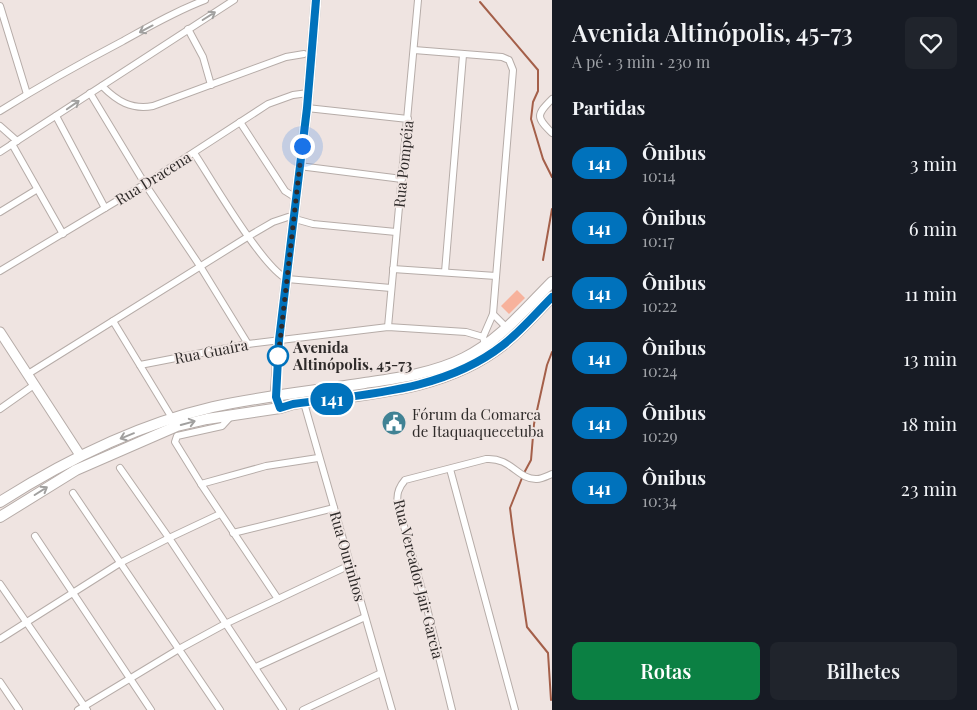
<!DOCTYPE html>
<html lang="pt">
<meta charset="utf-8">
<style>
:root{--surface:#171b24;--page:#20242c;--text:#f1f3f6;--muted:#9ea1a6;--accent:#0b8043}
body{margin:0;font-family:"Playfair Display",serif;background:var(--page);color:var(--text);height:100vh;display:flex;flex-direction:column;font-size:19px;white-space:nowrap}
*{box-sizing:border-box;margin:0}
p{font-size:16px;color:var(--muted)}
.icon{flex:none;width:28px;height:28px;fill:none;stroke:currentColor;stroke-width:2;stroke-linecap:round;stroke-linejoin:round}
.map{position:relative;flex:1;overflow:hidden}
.details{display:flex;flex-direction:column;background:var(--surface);width:425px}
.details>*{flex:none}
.badge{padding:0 10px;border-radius:16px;font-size:18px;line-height:32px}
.you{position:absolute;width:25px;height:25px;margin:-12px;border:4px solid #fff;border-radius:50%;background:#1a73e8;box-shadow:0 0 0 8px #1a73e833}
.map>.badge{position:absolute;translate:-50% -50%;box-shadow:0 0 0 2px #fff}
h2{padding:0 20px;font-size:19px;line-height:45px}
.round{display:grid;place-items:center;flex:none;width:52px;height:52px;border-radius:8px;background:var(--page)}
.head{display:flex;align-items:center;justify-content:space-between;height:85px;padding:0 20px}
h1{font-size:24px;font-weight:600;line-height:38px}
.cta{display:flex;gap:10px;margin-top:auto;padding:10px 20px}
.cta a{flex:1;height:58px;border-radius:8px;background:var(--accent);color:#fff;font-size:20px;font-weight:600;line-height:58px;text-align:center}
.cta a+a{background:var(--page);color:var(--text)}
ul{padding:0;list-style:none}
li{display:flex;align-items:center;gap:15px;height:65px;padding:0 20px}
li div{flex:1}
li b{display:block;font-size:19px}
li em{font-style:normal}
li .badge{min-width:55px;font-weight:700;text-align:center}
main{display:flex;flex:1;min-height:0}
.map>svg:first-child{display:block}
.green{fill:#f7b29c}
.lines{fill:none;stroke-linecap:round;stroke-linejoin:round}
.stream{stroke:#a45f49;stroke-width:2}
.street-casing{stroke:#b6aca8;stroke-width:8}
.secondary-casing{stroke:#b6aca8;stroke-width:11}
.primary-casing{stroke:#b6aca8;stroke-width:12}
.street{stroke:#fff;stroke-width:6}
.secondary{stroke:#fff;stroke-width:9}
.primary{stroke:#fff;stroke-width:10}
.oneway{stroke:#a1a09f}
.line-casing{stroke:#fff;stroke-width:11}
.line{stroke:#0072bc;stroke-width:8}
.walk{stroke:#2f2b2a;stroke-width:5;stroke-dasharray:0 9}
.stop-dot{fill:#fff;stroke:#0072bc;stroke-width:2.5}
.labels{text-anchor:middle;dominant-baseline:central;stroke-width:4;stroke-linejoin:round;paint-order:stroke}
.street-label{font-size:15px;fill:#2f2b2a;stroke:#efe4e1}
.stop-label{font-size:15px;font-weight:bold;fill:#2f2b2a;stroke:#efe4e1;text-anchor:start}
.poi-label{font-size:15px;fill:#2f2b2a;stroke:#efe4e1;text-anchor:start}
</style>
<main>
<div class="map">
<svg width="552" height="710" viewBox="0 0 552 710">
<rect width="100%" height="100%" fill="#efe4e1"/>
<!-- green -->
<polygon class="green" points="517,290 525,298 509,314 501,306"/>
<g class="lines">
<!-- stream -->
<g class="stream">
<polyline points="480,2 538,70 538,91 533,102 531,119 543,159 552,177"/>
<polyline points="543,260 552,209"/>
<polyline points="524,473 531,460 534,424 547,365 552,352"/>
<polyline points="522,478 510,508 513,532 527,627 548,653 551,700"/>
</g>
<defs>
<g id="street">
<polyline points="0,6 27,94"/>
<polyline points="188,29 203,57 211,85"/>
<polyline points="414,50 502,57 509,60 513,70 493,314 483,337"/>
<path d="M102 86C117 101 131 110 153 106L286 57 304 54"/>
<polyline points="90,93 145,184 200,266 248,344"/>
<path d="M552 99C536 115 536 117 552 133"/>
<polyline points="307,108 408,119"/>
<path d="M0 111C40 86 81 63 123 41 150 26 176 11 205 0"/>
<polyline points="56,116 105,208"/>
<polyline points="240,122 285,191 296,198"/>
<polyline points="0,126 17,141"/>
<polyline points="12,144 63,234"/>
<polyline points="0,152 234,0"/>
<path d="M194 153C212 180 262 267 287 279L391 288"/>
<polyline points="299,166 402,179"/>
<polyline points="0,212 36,190"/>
<polyline points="393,269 496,276"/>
<polyline points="0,271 145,184 268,104 293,95 308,93"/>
<polyline points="445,272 463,55"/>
<polyline points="493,314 507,328"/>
<polyline points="113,321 172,418"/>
<polyline points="388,327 418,0"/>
<polyline points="140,365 248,344 388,327 466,332 483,337 484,341"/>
<polyline points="28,374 249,236 273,222 288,217 313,224 396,232"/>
<polyline points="304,403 392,710"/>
<polyline points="0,409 34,385"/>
<polyline points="232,415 222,426 177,436 175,442 201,484 278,599"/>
<polyline points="120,468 169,538 283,710"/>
<polyline points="450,469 515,710"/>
<polyline points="201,484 266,466 318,458"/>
<polyline points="73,493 220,710"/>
<polyline points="233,533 334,508"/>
<polyline points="35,536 151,710"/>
<polyline points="0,584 87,710"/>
<polyline points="0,639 120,563 169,538 220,514"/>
<polyline points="256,667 365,617"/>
<polyline points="0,682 19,710"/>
<polyline points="78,710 179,649 225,624 350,565"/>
<polyline points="303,710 381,673"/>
<path d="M452 710 426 604 398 505C396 495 398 488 405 480L486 459C511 457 518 480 537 479 542 479 547 476 552 474"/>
</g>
<g id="secondary">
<polyline points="0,332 80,455"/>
<polyline points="280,408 275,397 279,340 307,108 316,0"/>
</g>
<g id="primary">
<path d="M0 502C66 460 136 425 213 407 263 396 315 391 365 383 398 378 434 373 464 358 499 341 525 309 552 282"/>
<path d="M0 517 76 470 177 426 207 419 280 408 293 404C364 394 444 392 503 345 521 331 536 313 552 297"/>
</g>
</defs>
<!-- street casing -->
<use href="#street" class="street-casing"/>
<!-- secondary casing -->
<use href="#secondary" class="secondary-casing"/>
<!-- primary casing -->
<use href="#primary" class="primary-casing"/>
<!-- street -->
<use href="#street" class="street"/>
<!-- secondary -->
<use href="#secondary" class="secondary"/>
<!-- primary -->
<use href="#primary" class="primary"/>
</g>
<!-- one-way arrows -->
<defs><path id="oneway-shaft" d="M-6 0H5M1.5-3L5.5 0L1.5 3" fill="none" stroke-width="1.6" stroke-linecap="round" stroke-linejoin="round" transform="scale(1.25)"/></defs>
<g class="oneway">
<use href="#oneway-shaft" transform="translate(209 16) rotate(-32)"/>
<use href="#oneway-shaft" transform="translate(146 29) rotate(152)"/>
<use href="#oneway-shaft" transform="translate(73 105) rotate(-35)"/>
<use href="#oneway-shaft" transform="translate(188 423) rotate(-15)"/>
<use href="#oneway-shaft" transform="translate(127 436) rotate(158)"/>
<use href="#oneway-shaft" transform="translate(41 491) rotate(-32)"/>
</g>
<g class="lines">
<defs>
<path id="line" d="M316 0 307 108 279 340 276 397 280 408 293 404C364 394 443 392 503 345 521 331 536 313 552 297"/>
</defs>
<!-- line casing -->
<use href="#line" class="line-casing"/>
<!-- line -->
<use href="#line" class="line"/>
<!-- walk -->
<polyline class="walk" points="278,356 278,359 302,146"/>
</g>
<!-- icons -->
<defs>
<symbol id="civic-disc" viewBox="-11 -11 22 22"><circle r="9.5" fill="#408294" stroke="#efe4e1"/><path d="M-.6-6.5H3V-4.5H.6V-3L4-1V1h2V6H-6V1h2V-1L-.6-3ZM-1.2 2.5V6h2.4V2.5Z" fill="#fff"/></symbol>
</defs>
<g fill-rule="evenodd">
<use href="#civic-disc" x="380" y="409" width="28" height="28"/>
</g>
<!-- markers -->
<circle class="stop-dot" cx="278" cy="356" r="10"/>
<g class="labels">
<!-- street labels -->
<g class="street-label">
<text transform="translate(403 164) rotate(-84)">Rua Pompéia</text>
<text transform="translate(153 178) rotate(-32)">Rua Dracena</text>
<text transform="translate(211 351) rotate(-11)">Rua Guaíra</text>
<text transform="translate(348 556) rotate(74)">Rua Ourinhos</text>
<text transform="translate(419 579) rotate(76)">Rua Vereador Jair Garcia</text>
</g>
<!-- stop labels -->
<g class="stop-label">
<text x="293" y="347">Avenida<tspan x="293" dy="17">Altinópolis, 45-73</tspan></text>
</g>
<!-- poi labels -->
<g class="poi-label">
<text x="412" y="414">Fórum da Comarca<tspan x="412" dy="17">de Itaquaquecetuba</tspan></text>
</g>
</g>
</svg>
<div class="you" style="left:302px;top:146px"></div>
<b class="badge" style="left:332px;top:399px;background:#0072bc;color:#fff">141</b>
</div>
<section class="details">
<div class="head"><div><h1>Avenida Altinópolis, 45-73</h1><p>A pé · 3 min · 230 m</p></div><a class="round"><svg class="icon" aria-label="heart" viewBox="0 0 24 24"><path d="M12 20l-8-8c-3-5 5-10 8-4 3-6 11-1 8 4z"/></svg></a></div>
<h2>Partidas</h2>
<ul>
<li><span class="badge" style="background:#0072bc;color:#fff">141</span><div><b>Ônibus</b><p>10:14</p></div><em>3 min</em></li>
<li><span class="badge" style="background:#0072bc;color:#fff">141</span><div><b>Ônibus</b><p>10:17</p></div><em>6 min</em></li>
<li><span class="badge" style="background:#0072bc;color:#fff">141</span><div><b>Ônibus</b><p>10:22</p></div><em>11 min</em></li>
<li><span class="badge" style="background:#0072bc;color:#fff">141</span><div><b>Ônibus</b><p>10:24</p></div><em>13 min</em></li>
<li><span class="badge" style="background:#0072bc;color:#fff">141</span><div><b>Ônibus</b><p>10:29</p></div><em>18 min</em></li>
<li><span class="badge" style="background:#0072bc;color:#fff">141</span><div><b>Ônibus</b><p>10:34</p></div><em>23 min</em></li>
</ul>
<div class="cta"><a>Rotas</a><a>Bilhetes</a></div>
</section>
</main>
